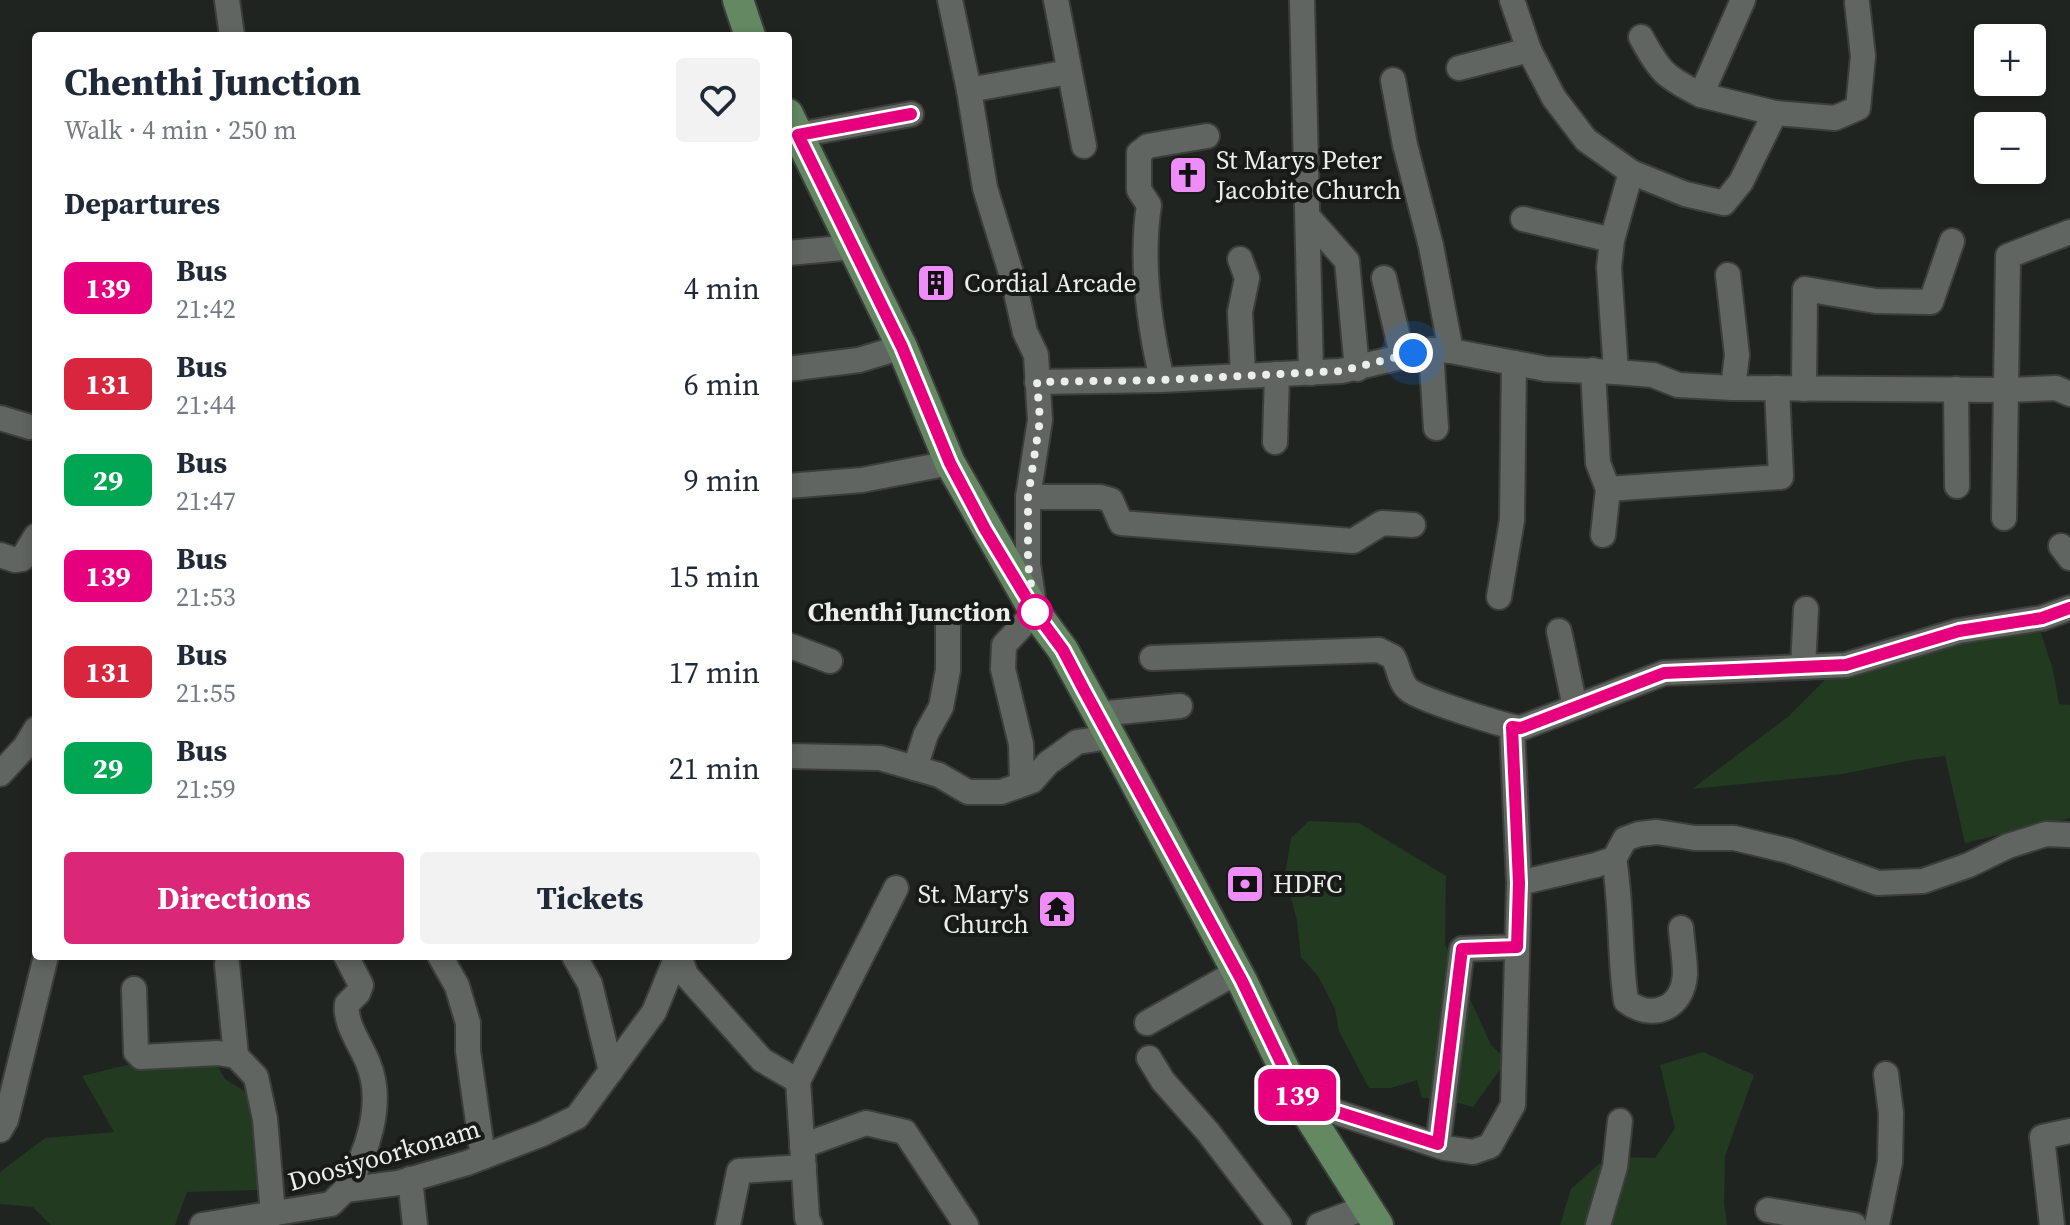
<!DOCTYPE html>
<meta charset="utf-8">
<style>
:root{--surface:#fff;--page:#f2f2f3;--text:#1f2937;--muted:#747a83;--accent:#db2777}
body{margin:0;font-family:"Source Serif 4",serif;background:var(--page);color:var(--text);height:100vh;display:flex;flex-direction:column;font-size:30px;white-space:nowrap}
*{box-sizing:border-box;margin:0}
p{font-size:26px;color:var(--muted)}
.icon{flex:none;width:44px;height:44px;fill:none;stroke:currentColor;stroke-width:2;stroke-linecap:round;stroke-linejoin:round}
.map{position:relative;flex:1;overflow:hidden}
.sheet{position:absolute;left:32px;top:32px;width:760px;height:928px;display:flex;flex-direction:column;background:var(--surface);border-radius:8px;box-shadow:0 4px 12px #0003}
.sheet>*{flex:none}
.badge{padding:0 16px;border-radius:12px;font-size:28px;line-height:52px}
.fabs{position:absolute;left:1974px;top:24px;display:grid;gap:16px}
.fabs a{display:grid;place-items:center;width:72px;height:72px;border-radius:8px;background:var(--surface);box-shadow:0 4px 12px #0003;font-size:40px}
.you{position:absolute;width:40px;height:40px;margin:-20px;border:6px solid #fff;border-radius:50%;background:#1a73e8;box-shadow:0 0 0 12px #1a73e833}
.map>.badge{position:absolute;translate:-50% -50%;box-shadow:0 0 0 4px #fff}
h2{padding:0 32px;font-size:30px;line-height:72px}
.round{display:grid;place-items:center;flex:none;width:84px;height:84px;border-radius:8px;background:var(--page)}
.overview{display:flex;align-items:center;justify-content:space-between;height:136px;padding:0 32px}
h1{font-size:38px;font-weight:700;line-height:60px}
.action{display:flex;gap:16px;margin-top:auto;padding:16px 32px}
.action a{flex:1;height:92px;border-radius:8px;background:var(--accent);color:#fff;font-size:32px;font-weight:700;line-height:92px;text-align:center}
.action a+a{background:var(--page);color:var(--text)}
ul{padding:0;list-style:none}
li{display:flex;align-items:center;gap:24px;height:96px;padding:0 32px}
li div{flex:1}
li b{display:block;font-size:30px}
li em{font-style:normal}
li .badge{min-width:88px;font-weight:700;text-align:center}
.map>svg:first-child{display:block}
.green{fill:#213a20}
.lines{fill:none;stroke-linecap:round;stroke-linejoin:round}
.minor-casing{stroke:#3c3e3c;stroke-width:28}
.major-casing{stroke:#3c3e3c;stroke-width:34}
.minor{stroke:#616561;stroke-width:24}
.major{stroke:#638862;stroke-width:30}
.line-casing{stroke:#fff;stroke-width:18}
.line{stroke:#e6007e;stroke-width:12}
.walk{stroke:#eceeeb;stroke-width:8;stroke-dasharray:0 14.4}
.stop-dot{fill:#fff;stroke:#e6007e;stroke-width:4}
.labels{text-anchor:middle;dominant-baseline:central;stroke-width:8;stroke-linejoin:round;paint-order:stroke}
.poi-label{font-size:26px;fill:#eceeeb;stroke:#171a17;text-anchor:start}
.stop-label{font-size:26px;font-weight:bold;fill:#eceeeb;stroke:#171a17;text-anchor:end}
.street-label{font-size:26px;fill:#eceeeb;stroke:#171a17}
</style>
<div class="map">
<svg width="2070" height="1225" viewBox="0 0 2070 1225">
<rect width="100%" height="100%" fill="#202420"/>
<!-- green -->
<g class="green">
<polygon points="2041,633 2053,670 2059,704 2070,705 2070,818 1965,843 1945,756 1912,760 1843,774 1692,789 1789,716 1829,676 1951,635"/>
<polygon points="1309,821 1359,823 1446,876 1445,944 1491,1045 1507,1060 1473,1107 1440,1098 1422,1098 1417,1080 1391,1088 1369,1088 1339,1031 1335,1009 1318,976 1301,957 1297,921 1285,875 1291,838"/>
<polygon points="1703,1052 1754,1075 1725,1156 1724,1202 1727,1225 1560,1225 1571,1189 1599,1164 1620,1157 1655,1158 1675,1128 1660,1065"/>
<polygon points="139,1062 215,1062 225,1079 246,1092 257,1128 257,1190 187,1192 175,1225 51,1225 33,1207 0,1204 0,1172 45,1138 114,1132 82,1076"/>
</g>
<g class="lines">
<defs>
<g id="minor">
<polyline points="227,0 232,36"/>
<polyline points="950,0 969,90 985,188 1014,283 1025,332 1036,355 1040,420 1028,497 1028,564 1035,612 1004,645 1003,669 1021,744 1022,784"/>
<polyline points="1056,0 1084,146"/>
<polyline points="1302,0 1311,373"/>
<polyline points="1512,0 1529,50"/>
<polyline points="1743,0 1701,95 1775,113"/>
<path d="M1641 37C1660 72 1665 77 1701 95"/>
<polyline points="1393,80 1405,145 1431,246 1451,351"/>
<polyline points="969,90 1069,72"/>
<polyline points="798,135 911,114"/>
<polyline points="1631,172 1685,194 1724,203 1741,182 1775,113 1835,118 1858,108 1863,56 1857,3"/>
<polyline points="1308,217 1347,261 1357,369"/>
<polyline points="1523,219 1612,240"/>
<polyline points="788,253 853,247"/>
<polyline points="1240,259 1247,278 1240,312 1243,375"/>
<polyline points="1728,275 1737,355 1733,388"/>
<polyline points="1384,278 1402,355"/>
<polyline points="1431,350 1436,428"/>
<polyline points="788,369 859,360 902,347"/>
<polyline points="1593,370 1598,463 1608,489 1603,535"/>
<polyline points="1616,372 1653,375 1678,385 1733,388 2007,390 2056,388 2070,394"/>
<path d="M1162 380C1149 324 1140 263 1149 205L1139 190V153L1148 146 1207 136"/>
<polyline points="1037,382 1162,380 1341,371 1431,350 1451,351 1546,369 1616,372 1609,267 1612,240 1631,172 1586,140 1554,98 1529,50 1459,68"/>
<polyline points="1804,389 1805,289 1876,301 1931,302 1952,241"/>
<polyline points="1956,389 1957,486"/>
<polyline points="0,418 30,427"/>
<polyline points="1275,442 1277,374"/>
<polyline points="788,486 862,480 950,463"/>
<polyline points="1608,489 1781,477 1777,388"/>
<polyline points="1028,497 1100,497 1111,500 1121,523 1353,541 1382,523 1413,525"/>
<polyline points="2004,518 2008,256 2070,232"/>
<polyline points="2061,546 2070,558"/>
<polyline points="0,555 15,560 22,559 36,536"/>
<polyline points="1499,597 1512,520 1514,363"/>
<polyline points="1559,631 1575,707"/>
<polyline points="788,645 830,661"/>
<path d="M1152 658 1379 650 1393 657C1399 667 1399 682 1409 690 1419 699 1507 727 1521 728L1664 673 1846 665 1959 631 2042 618 2070 608"/>
<polyline points="1803,667 1806,609"/>
<polyline points="1098,714 1180,706"/>
<polyline points="1512,727 1519,883"/>
<polyline points="788,756 880,758 939,775 968,792 1001,792 1032,781 1048,763 1077,742 1110,737"/>
<polyline points="915,768 926,734 941,707 948,670 948,622"/>
<polyline points="0,774 25,747 36,729"/>
<path d="M1614 859C1622 905 1619 953 1626 1001 1652 1021 1683 1009 1685 974 1685 959 1682 943 1681 928"/>
<polyline points="440,956 457,986 468,1023 468,1051 483,1157"/>
<polyline points="574,956 590,984 611,1071"/>
<polyline points="679,956 686,975 762,1060 798,1081 807,1218 810,1225"/>
<polyline points="227,964 236,1056 256,1077 265,1119 273,1214"/>
<polyline points="134,989 136,1052 141,1057 218,1053 236,1056"/>
<polyline points="1147,1023 1237,972"/>
<polyline points="1149,1058 1163,1081 1208,1132 1279,1225"/>
<polyline points="798,1081 896,888"/>
<polyline points="1299,1100 1445,1148 1473,1152 1490,1146 1513,1105 1519,883 1596,865 1614,859 1625,839 1639,834 1657,832 1695,838 1734,838 1789,851 1878,883 1923,881 1969,865 2008,846 2046,834 2070,835"/>
<polyline points="0,1130 6,1120 46,956"/>
<polyline points="1438,1144 1462,949 1517,947"/>
<polyline points="802,1146 866,1123 905,1132 966,1225"/>
<polyline points="410,1179 415,1225"/>
<path d="M345 1190C367 1155 385 1103 368 1063 361 1045 344 1023 347 1004L358 993 361 985 346 956"/>
<polyline points="1768,1210 1854,1225"/>
<polyline points="202,1225 331,1204 345,1190 398,1183 467,1163 542,1134 577,1117 654,1012 677,956"/>
<polyline points="728,1225 739,1171 804,1167"/>
<polyline points="1319,1225 1367,1207"/>
<polyline points="1598,1225 1615,1167 1620,1121"/>
<polyline points="1877,1225 1890,1162 1891,1113 1886,1074"/>
<polyline points="2052,1225 2042,1137 2070,1131"/>
</g>
<g id="major">
<polyline points="738,0 750,36"/>
<polyline points="788,114 902,347 950,463 1035,612 1063,650 1132,776 1242,981 1299,1100 1378,1225"/>
</g>
</defs>
<!-- minor casing -->
<use href="#minor" class="minor-casing"/>
<!-- major casing -->
<use href="#major" class="major-casing"/>
<!-- minor -->
<use href="#minor" class="minor"/>
<!-- major -->
<use href="#major" class="major"/>
</g>
<g class="lines">
<defs>
<polyline id="line" points="911,114 798,135 902,347 950,463 985,529 1035,612 1063,650 1084,690 1242,981 1299,1100 1438,1144 1462,949 1517,947 1519,883 1512,727 1521,728 1664,673 1846,665 1959,631 2042,618 2070,608"/>
</defs>
<!-- line casing -->
<use href="#line" class="line-casing"/>
<!-- line -->
<use href="#line" class="line"/>
<!-- walk -->
<polyline class="walk" points="1035,612 1028,564 1028,497 1040,420 1037,382 1162,380 1341,371 1413,353"/>
</g>
<!-- icons -->
<defs>
<symbol id="church-square" viewBox="-11 -11 22 22"><rect x="-9" y="-9" width="18" height="18" rx="4" fill="#ee8cf8" stroke="#171a17"/><path d="M-1.2-6h2.4v3.5h3.3v2.4h-3.3V6h-2.4V-.1h-3.3v-2.4h3.3Z" fill="#111"/></symbol>
<symbol id="building-square" viewBox="-11 -11 22 22"><rect x="-9" y="-9" width="18" height="18" rx="4" fill="#ee8cf8" stroke="#171a17"/><path d="M-4-6H4V6H1V3H-1V6H-4ZM-2.5-4.3h1.7v1.8h-1.7ZM.8-4.3h1.7v1.8H.8ZM-2.5-1h1.7V.8h-1.7ZM.8-1h1.7V.8H.8Z" fill="#111"/></symbol>
<symbol id="bank-square" viewBox="-11 -11 22 22"><rect x="-9" y="-9" width="18" height="18" rx="4" fill="#ee8cf8" stroke="#171a17"/><path d="M-6-4H6V4H-6ZM0-2.3a2.3 2.3 0 1 0 0 4.6a2.3 2.3 0 1 0 0-4.6Z" fill="#111"/></symbol>
<symbol id="temple-square" viewBox="-11 -11 22 22"><rect x="-9" y="-9" width="18" height="18" rx="4" fill="#ee8cf8" stroke="#171a17"/><path d="M0-6L5-2H3V0L6.5 2.5H4V6H1.5V3h-3V6H-4V2.5H-6.5L-3 0V-2H-5Z" fill="#111"/></symbol>
</defs>
<g fill-rule="evenodd">
<use href="#church-square" x="1166" y="153" width="44" height="44"/>
<use href="#building-square" x="914" y="261" width="44" height="44"/>
<use href="#bank-square" x="1223" y="862" width="44" height="44"/>
<use href="#temple-square" x="1035" y="887" width="44" height="44"/>
</g>
<!-- markers -->
<circle class="stop-dot" cx="1035" cy="612" r="16"/>
<g class="labels">
<!-- poi labels -->
<g class="poi-label">
<text x="1216" y="160">St Marys Peter<tspan x="1216" dy="30">Jacobite Church</tspan></text>
<text x="964" y="283">Cordial Arcade</text>
<text x="1273" y="884">HDFC</text>
<text x="1029" y="894" text-anchor="end">St. Mary's<tspan x="1029" dy="30">Church</tspan></text>
</g>
<!-- stop labels -->
<g class="stop-label">
<text x="1011" y="612">Chenthi Junction</text>
</g>
<!-- street labels -->
<g class="street-label">
<text transform="translate(384 1155) rotate(-16)">Doosiyoorkonam</text>
</g>
</g>
</svg>
<div class="fabs">
<a>+</a>
<a>−</a>
</div>
<div class="you" style="left:1413px;top:353px"></div>
<b class="badge" style="left:1297px;top:1095px;background:#e6007e;color:#fff">139</b>
<section class="sheet">
<div class="overview"><div><h1>Chenthi Junction</h1><p>Walk · 4 min · 250 m</p></div><a class="round"><svg class="icon" aria-label="heart" viewBox="0 0 24 24"><path d="M12 20l-8-8c-3-5 5-10 8-4 3-6 11-1 8 4z"/></svg></a></div>
<h2>Departures</h2>
<ul>
<li><span class="badge" style="background:#e6007e;color:#fff">139</span><div><b>Bus</b><p>21:42</p></div><em>4 min</em></li>
<li><span class="badge" style="background:#d7263d;color:#fff">131</span><div><b>Bus</b><p>21:44</p></div><em>6 min</em></li>
<li><span class="badge" style="background:#00a651;color:#fff">29</span><div><b>Bus</b><p>21:47</p></div><em>9 min</em></li>
<li><span class="badge" style="background:#e6007e;color:#fff">139</span><div><b>Bus</b><p>21:53</p></div><em>15 min</em></li>
<li><span class="badge" style="background:#d7263d;color:#fff">131</span><div><b>Bus</b><p>21:55</p></div><em>17 min</em></li>
<li><span class="badge" style="background:#00a651;color:#fff">29</span><div><b>Bus</b><p>21:59</p></div><em>21 min</em></li>
</ul>
<div class="action"><a>Directions</a><a>Tickets</a></div>
</section>
</div>
